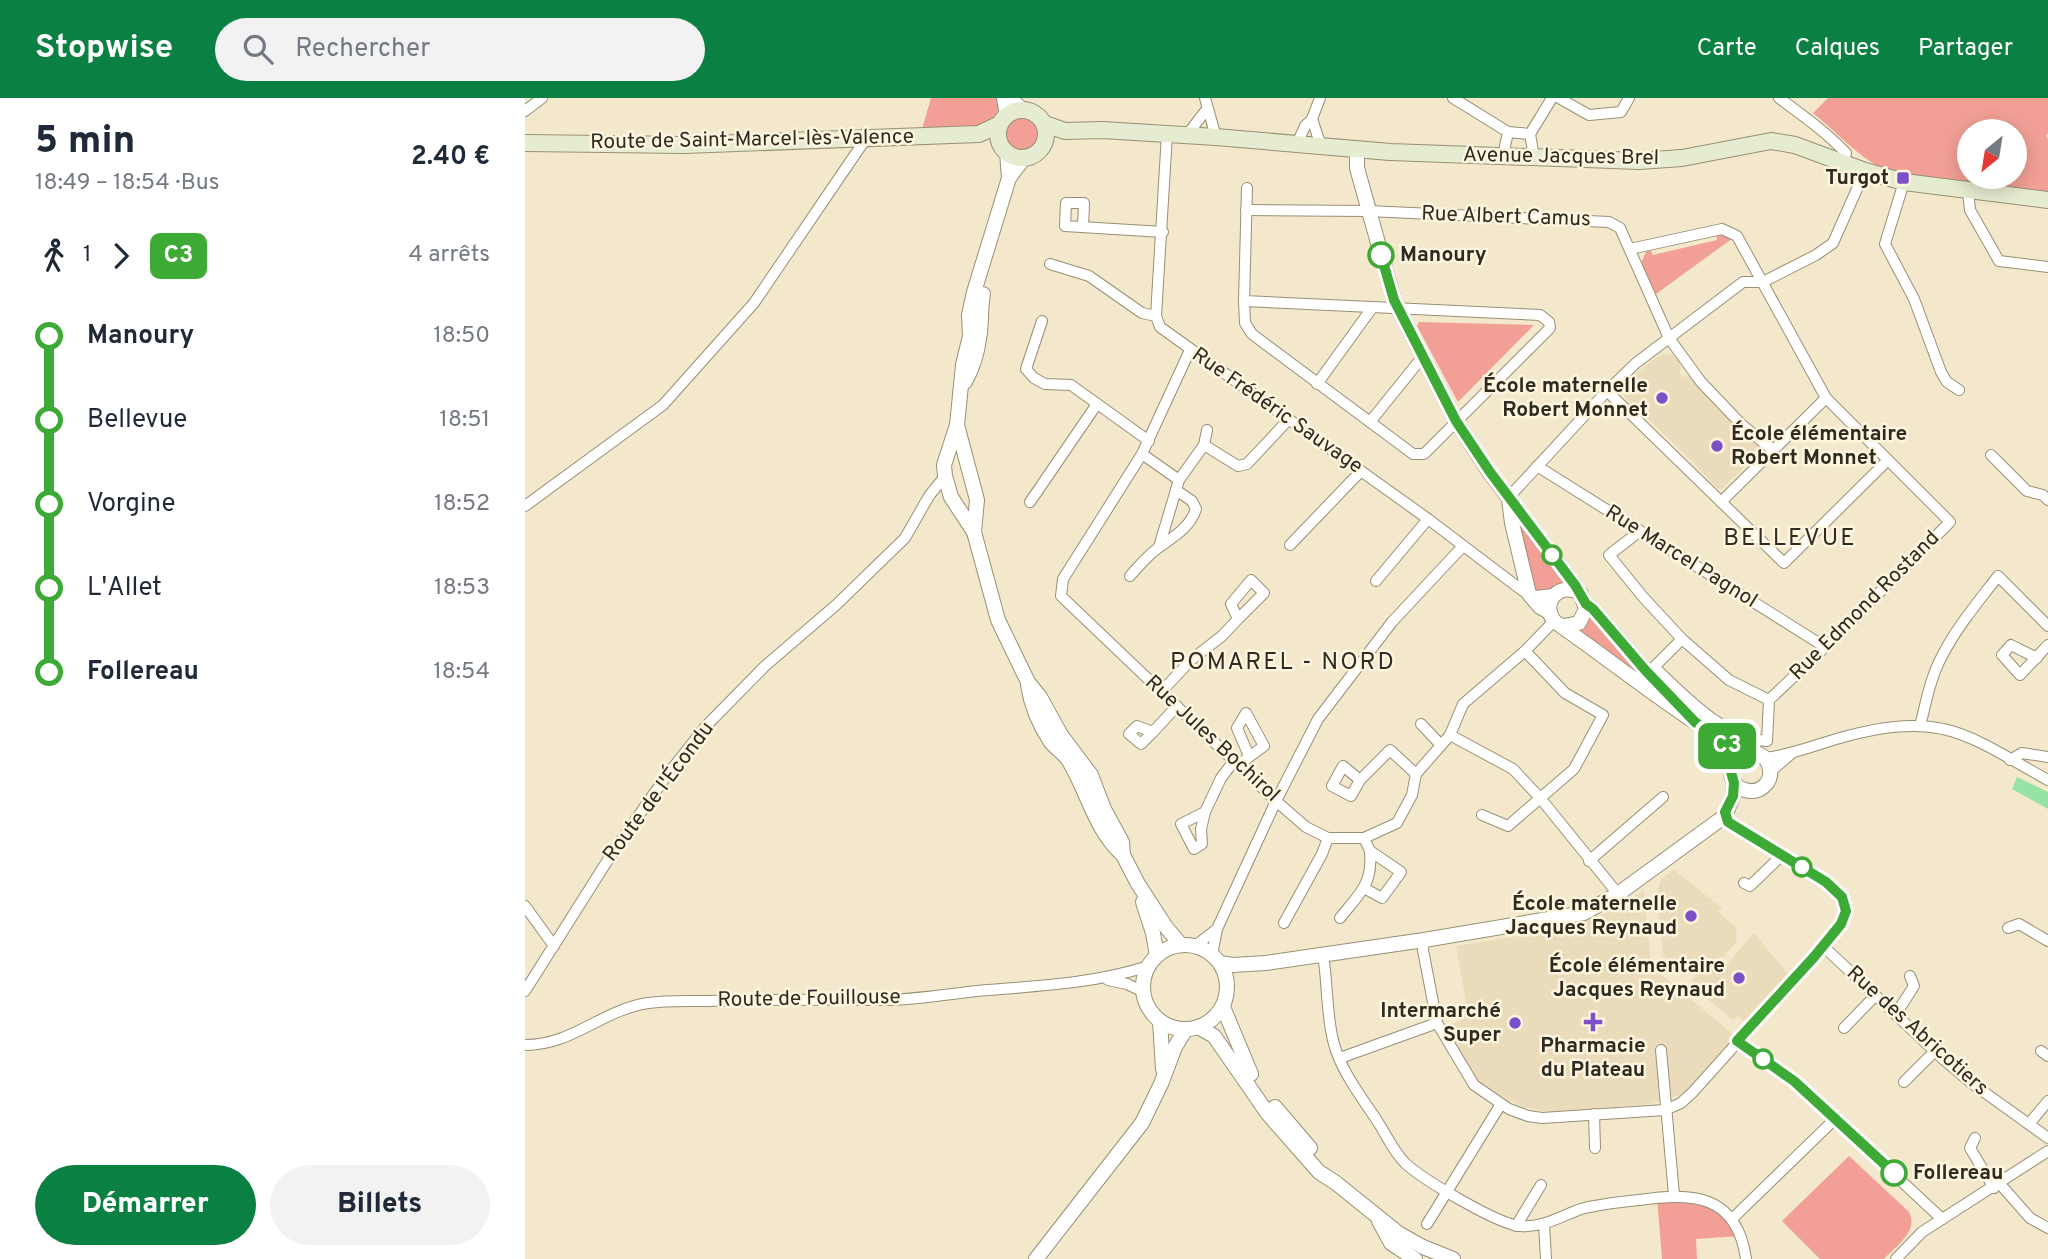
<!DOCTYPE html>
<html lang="fr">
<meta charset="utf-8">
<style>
:root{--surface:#fff;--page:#f2f2f3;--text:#1f2937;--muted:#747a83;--accent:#0b8043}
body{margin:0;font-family:Overpass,sans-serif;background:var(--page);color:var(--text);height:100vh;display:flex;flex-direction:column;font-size:26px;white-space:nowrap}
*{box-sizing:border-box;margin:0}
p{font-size:23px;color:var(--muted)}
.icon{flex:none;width:38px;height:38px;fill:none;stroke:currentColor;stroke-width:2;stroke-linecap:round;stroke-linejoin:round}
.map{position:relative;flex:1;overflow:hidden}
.drawer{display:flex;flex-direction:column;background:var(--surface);width:525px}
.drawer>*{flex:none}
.badge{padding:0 14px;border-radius:10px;font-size:24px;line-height:46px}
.needle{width:46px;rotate:210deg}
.buttons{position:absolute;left:1432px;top:21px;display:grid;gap:14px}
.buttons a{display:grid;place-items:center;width:70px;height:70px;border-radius:50%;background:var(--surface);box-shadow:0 4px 18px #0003;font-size:35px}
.map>.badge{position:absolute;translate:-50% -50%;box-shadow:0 0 0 4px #fff}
.legs{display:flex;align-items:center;gap:10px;height:77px;padding:0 35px;font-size:23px}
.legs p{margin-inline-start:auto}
.overview{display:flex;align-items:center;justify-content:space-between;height:119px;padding:0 35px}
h1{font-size:38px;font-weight:800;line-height:52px}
.cta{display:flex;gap:14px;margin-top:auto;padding:14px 35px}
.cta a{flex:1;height:80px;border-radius:42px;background:var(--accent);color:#fff;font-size:28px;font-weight:800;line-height:80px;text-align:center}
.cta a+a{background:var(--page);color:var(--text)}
ul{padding:0 35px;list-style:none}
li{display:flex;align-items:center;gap:24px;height:84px;font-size:26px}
li i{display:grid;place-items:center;width:10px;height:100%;margin:0 9px;background:currentColor}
li i::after{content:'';width:18px;height:18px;margin:-9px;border:5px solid;border-radius:50%;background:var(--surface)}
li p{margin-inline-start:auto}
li:first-child i{background:linear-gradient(#0000 50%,currentColor 0)}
li:last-child i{background:linear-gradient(currentColor 50%,#0000 0)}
header{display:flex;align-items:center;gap:42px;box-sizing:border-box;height:98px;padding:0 35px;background:var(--accent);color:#fff}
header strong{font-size:33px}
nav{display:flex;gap:38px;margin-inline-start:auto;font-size:24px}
.search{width:490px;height:63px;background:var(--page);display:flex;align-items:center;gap:18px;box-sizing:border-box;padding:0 24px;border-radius:38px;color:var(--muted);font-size:26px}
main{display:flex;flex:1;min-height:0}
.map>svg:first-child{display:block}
.built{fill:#eadcba}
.green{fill:#f2a095;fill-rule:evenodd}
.water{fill:#96e3a4}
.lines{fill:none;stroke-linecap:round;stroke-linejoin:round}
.minor-casing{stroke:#998f75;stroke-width:12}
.tertiary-casing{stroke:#998f75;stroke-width:16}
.secondary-casing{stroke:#998f75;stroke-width:18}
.minor{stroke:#fff;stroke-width:10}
.tertiary{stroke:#fff;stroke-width:14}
.secondary{stroke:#e6ecd0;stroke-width:16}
.line-1-casing{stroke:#fff;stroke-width:16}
.line-1{stroke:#3daa36;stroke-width:10}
.poi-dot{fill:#7c50c9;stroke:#fef5df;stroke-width:2.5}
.stop-1-dot{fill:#fff;stroke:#3daa36;stroke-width:3.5}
.labels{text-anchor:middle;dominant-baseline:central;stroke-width:5;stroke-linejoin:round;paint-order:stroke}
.street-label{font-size:21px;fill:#2f2b21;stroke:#fef5df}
.poi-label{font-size:21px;font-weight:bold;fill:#2f2b21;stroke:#fef5df;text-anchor:end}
.stop-label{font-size:21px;font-weight:bold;fill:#2f2b21;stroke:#fef5df;text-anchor:start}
.quarter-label{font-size:24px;letter-spacing:2px;fill:#2f2b21;stroke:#fef5df}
</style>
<header>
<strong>Stopwise</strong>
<div class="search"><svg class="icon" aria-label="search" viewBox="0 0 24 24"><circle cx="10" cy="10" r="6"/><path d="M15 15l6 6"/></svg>Rechercher</div>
<nav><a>Carte</a><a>Calques</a><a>Partager</a></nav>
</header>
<main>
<section class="drawer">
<div class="overview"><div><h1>5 min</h1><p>18:49 – 18:54 · Bus</p></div><b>2.40 €</b></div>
<div class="legs"><svg class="icon" aria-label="walk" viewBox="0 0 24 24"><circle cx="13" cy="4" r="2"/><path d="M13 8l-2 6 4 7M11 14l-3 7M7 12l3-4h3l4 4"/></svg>1<svg class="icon" aria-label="forward" viewBox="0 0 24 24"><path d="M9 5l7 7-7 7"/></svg><b class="badge" style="background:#3daa36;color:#fff">C3</b><p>4 arrêts</p></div>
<ul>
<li><i style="color:#3daa36"></i><b>Manoury</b><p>18:50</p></li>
<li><i style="color:#3daa36"></i><span>Bellevue</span><p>18:51</p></li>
<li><i style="color:#3daa36"></i><span>Vorgine</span><p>18:52</p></li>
<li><i style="color:#3daa36"></i><span>L'Allet</span><p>18:53</p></li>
<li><i style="color:#3daa36"></i><b>Follereau</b><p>18:54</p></li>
</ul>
<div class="cta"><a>Démarrer</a><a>Billets</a></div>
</section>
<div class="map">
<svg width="1523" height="1161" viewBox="0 0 1523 1161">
<rect width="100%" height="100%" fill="#f3e8cc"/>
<!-- built -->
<g class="built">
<polygon points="1138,256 1147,257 1154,263 1156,269 1154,275 1158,280 1161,277 1165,279 1220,336 1236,349 1236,353 1229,360 1224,357 1222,360 1223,365 1198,390 1193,391 1166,362 1099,298 1097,290 1101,284 1130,260"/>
<polygon points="1149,772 1197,810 1193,814 1211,829 1212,843 1198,859 1183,862 1183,859 1173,859 1173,863 1152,865 1152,861 1141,862 1141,859 1138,859 1132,796 1136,781"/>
<polygon points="1119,792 1126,868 1211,939 1168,990 1158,996 1126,1006 1024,1014 997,1009 953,984 946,975 922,930 943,916 931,848 1046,829 1087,812"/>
<polygon points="1229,835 1263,876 1220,924 1212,918 1208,923 1200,916 1202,914 1198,914 1180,899 1182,896 1178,891 1172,892 1171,887 1167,883 1170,878 1170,872 1199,870"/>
</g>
<!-- green -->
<g class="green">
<path d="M406 0H472C477 13 468 24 457 28L397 31Z"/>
<path d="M1303 0H1523V35L1521 38 1523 41V95C1482 90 1378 85 1346 64 1326 51 1307 30 1288 15ZM1444 33H1489V79H1444Z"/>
<circle cx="497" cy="36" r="19"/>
<polygon points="1191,135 1197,135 1208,140 1131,196 1116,165 1122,152 1125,151 1128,157 1192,142"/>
<polygon points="894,224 1009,227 933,304 892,228"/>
<polygon points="996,423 1040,484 1039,487 1025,494 1008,494 991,427"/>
<polygon points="1065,516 1133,591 1051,533"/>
<path d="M1324 1058 1384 1114C1394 1133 1371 1148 1359 1161H1295L1257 1123Z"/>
<polygon points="1132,1099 1188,1106 1216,1138 1171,1141 1172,1161 1137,1161"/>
</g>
<!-- water -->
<polygon class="water" points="1492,679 1523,694 1523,711 1487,691"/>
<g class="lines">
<defs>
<g id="minor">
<polyline points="680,0 691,39"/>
<polyline points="928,0 983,34"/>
<polyline points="1034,0 1064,17 1096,14 1104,0"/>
<path d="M1254 0C1277 17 1301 34 1321 55L1318 64"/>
<polyline points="0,13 17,0"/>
<polyline points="787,21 796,48"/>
<polyline points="642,36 631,218 635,229 903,421 998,493 1010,498 1029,496"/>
<polyline points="1005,36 1027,0"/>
<polyline points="662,37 682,11"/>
<polyline points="772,46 780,28 787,21 795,0"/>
<polyline points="978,58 983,34 1005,36 1009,59"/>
<polyline points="1379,84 1360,146 1389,201 1416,274 1422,284 1434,292"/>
<polyline points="1443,93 1445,112 1474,163 1523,169"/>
<polyline points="721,112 843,113 1084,124 1095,130 1144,240 1176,284 1217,327 1248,352"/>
<polyline points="558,129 559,105 541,105 540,128 638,134"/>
<polyline points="1105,151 1197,131 1212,138 1301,300 1425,424 1300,549 1244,602"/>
<polyline points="525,166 564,178 617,215 631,218"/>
<polyline points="719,203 1015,217 1024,224 1025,230 899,356 888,356 727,236 720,225 719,203 722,90"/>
<polyline points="517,223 501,271 509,280 520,286 546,287 624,343"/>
<polyline points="665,252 617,356 538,481 536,498 751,703 781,729 803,740 839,740 872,725 887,697 891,676 925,637 938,606 1000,553 1029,523"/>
<polyline points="792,286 847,210"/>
<polyline points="1082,293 1259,465 1362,363"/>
<polyline points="845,324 899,257"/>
<polyline points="679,347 713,368 722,366 764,321"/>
<polyline points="617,356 654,382 634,449"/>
<polyline points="1466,357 1502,393 1518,397 1523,402"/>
<polyline points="1012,368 1300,549"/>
<polyline points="654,382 679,347 682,332"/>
<polyline points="984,399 1082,293 1111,265 1218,184 1238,184 1291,157 1308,145 1340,73"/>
<polyline points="505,404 572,306"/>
<polyline points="1196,404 1301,300"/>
<polyline points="0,408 138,307 229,205 342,39"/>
<polyline points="1115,433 1084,457 1118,499 1157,541 1204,582 1244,602"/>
<polyline points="765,447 836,373"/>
<path d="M605 478C614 468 622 458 633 450 648 439 665 430 671 411L667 403 651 392"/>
<polyline points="851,483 903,421"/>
<path d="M1157 541 1129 569C1160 598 1198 640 1242 643L1244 602"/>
<polyline points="1512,560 1486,547 1477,557 1495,577 1523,547"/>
<polyline points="636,594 666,562 697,538 713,521 706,506 726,482 739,495 713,521"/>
<polyline points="896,626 916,647"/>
<path d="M1395 628C1401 605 1405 581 1416 560 1431 530 1453 504 1473 478L1523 528"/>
<polyline points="628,634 616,646 604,636 612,628 628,634 652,608"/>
<polyline points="925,637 988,671 1016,701 1093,796"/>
<path d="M1240 660C1268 657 1295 645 1322 638 1353 630 1386 624 1418 631 1450 637 1493 666 1523 682"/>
<polyline points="1485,662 1497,655 1523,659"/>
<polyline points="713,667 739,648 721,615 712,630 724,658"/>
<polyline points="1245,674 1267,655"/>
<polyline points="835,682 818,668 807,688 826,698 835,682 865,652 891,676"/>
<polyline points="680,714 676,731 677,746 669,751 656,726 680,714 696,680 709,663"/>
<polyline points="957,717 983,728 1049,671 1078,617 1040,595 1000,553"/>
<polyline points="839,740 845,753 876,774 857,800 839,790"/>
<polyline points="1064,763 1138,699"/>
<polyline points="1219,785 1225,788 1257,757"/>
<polyline points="0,808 29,848"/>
<path d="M815 820C835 795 848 786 845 753"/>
<polyline points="759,825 797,756 803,740"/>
<polyline points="1483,830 1494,826 1523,843"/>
<polyline points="899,842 898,852 912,925 949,987 984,1011 1003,1018 1017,1020 1140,1012 1156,1005 1168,994 1289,859 1316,826 1320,819 1320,806 1317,799 1301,784 1214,732 1203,724 1200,718"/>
<polyline points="670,848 692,831"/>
<polyline points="1298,848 1418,961 1445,984 1523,1040"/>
<polyline points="687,857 692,831 751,703 793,621 867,524 938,448"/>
<path d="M798 857C803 886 801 918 809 946 817 976 840 1003 856 1029 863 1041 870 1055 880 1065 897 1081 972 1126 995 1128 1018 1130 1036 1118 1056 1111 1075 1106 1094 1104 1114 1102 1167 1094 1212 1096 1221 1161"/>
<polyline points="583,882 602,886 619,894"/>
<polyline points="0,893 86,757 142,677 181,628 240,568 311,507 380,440 404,398 420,378"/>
<polyline points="1371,916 1389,888 1385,878"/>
<polyline points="1319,930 1350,898"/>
<polyline points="1212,943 1269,983 1417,1121"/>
<path d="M0 947C48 947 77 912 123 905 142 902 163 903 182 903 237 901 291 902 346 902 381 903 417 897 452 893 510 888 568 886 624 868"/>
<polyline points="1136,952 1149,1097"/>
<polyline points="1516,953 1523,958"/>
<polyline points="815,960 912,925"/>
<polyline points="1379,984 1410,953"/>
<polyline points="1069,1016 1070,1050"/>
<polyline points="1504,1026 1523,1003"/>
<polyline points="1450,1040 1445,1050 1469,1090"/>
<polyline points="1475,1086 1505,1120 1523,1130"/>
<polyline points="1207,1121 1311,1020"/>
<polyline points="902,1126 976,1006"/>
<polyline points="1019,1126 1021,1161"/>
<polyline points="991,1128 1016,1087"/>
<polyline points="1371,1161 1397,1134 1523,1053"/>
</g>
<g id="tertiary">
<polyline points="479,0 482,17"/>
<polyline points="484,0 497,11"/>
<polyline points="832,52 832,70 869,202 931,323 965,375 1050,487 1051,493"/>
<polyline points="482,54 484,80"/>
<polyline points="499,60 484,80 449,194 444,217 445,238 438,267 432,327 419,367 420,378 426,399 449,434 473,522 503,584 515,599 536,637 566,677 579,711 597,744 598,757 613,786 641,829 656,847"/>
<path d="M440 284C447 271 452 256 454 241 457 226 455 211 458 196"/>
<polyline points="432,327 452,402 449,434"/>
<polyline points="984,401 987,425 1004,496 1015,509 1024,514"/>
<polyline points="1061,506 1068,511 1121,573 1152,605"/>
<path d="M1039 528 1054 525 1061 511 1056 496C1035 482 1015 504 1029 523 1085 562 1138 605 1196 641 1207 648 1233 653 1240 660 1246 667 1247 678 1242 685 1234 695 1223 695 1213 689 1200 676 1206 658 1224 654"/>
<path d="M503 587C506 607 514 626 525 643 530 650 539 655 544 663 563 695 570 732 598 757"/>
<polyline points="618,804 628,835 632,858"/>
<circle cx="660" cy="889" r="42"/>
<polyline points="695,865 708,867 741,865 899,842 1059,815 1093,796 1200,718 1208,698 1209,685"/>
<polyline points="698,909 726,976"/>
<polyline points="635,923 638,971"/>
<polyline points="673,929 689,938 743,1016 794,1074 811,1085 873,1135 898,1149 928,1161"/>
<polyline points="750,1009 785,1050"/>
<polyline points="854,1123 866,1145 890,1161"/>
<polyline points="511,1161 617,1025 636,986 650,949 661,931"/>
</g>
<g id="secondary">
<circle cx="497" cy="36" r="24"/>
<polyline points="520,26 540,33 577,32 691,39 865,54 1114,63 1157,60 1246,43 1270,47 1340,73 1379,84 1523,102"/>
<polyline points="0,45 160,47 454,36 475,26"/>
</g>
</defs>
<!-- minor casing -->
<use href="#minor" class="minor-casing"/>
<!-- tertiary casing -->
<use href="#tertiary" class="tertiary-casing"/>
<!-- secondary casing -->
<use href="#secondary" class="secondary-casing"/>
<!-- minor -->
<use href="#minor" class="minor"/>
<!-- tertiary -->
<use href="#tertiary" class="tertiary"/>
<!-- secondary -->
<use href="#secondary" class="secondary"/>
</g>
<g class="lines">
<defs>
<polyline id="line-1" points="856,157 869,202 931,323 965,374 1050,487 1061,506 1068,511 1121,573 1170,624 1199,643 1208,659 1206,674 1209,685 1208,698 1200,714 1203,724 1301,784 1317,799 1321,813 1316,826 1289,859 1212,943 1269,983 1369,1075"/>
</defs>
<!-- line-1 casing -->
<use href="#line-1" class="line-1-casing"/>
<!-- line-1 -->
<use href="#line-1" class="line-1"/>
</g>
<!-- markers -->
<g class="poi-dot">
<rect x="1371" y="73" width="14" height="14" rx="3.5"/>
<circle cx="1137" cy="300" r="7"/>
<circle cx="1192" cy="348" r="7"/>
<circle cx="1166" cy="818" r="7"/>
<circle cx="1214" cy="880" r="7"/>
<path d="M1064.5 913.5h7v7h7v7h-7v7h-7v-7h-7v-7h7z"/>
<circle cx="990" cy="925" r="7"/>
</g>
<g class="stop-1-dot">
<circle cx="856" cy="157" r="12"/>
<circle cx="1027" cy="457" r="9"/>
<circle cx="1277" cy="769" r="9"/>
<circle cx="1238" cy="961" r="9"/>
<circle cx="1369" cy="1075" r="12"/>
</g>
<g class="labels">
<!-- street labels -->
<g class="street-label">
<text transform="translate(227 42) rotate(-1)">Route de Saint-Marcel-lès-Valence</text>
<text transform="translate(1036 59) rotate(1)">Avenue Jacques Brel</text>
<text transform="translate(981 119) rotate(2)">Rue Albert Camus</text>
<text transform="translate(752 313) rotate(35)">Rue Frédéric Sauvage</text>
<text transform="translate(1156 459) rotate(32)">Rue Marcel Pagnol</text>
<text transform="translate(1340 508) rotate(-45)">Rue Edmond Rostand</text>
<text transform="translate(687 641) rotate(43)">Rue Jules Bochirol</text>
<text transform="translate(134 694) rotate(-53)">Route de l'Écondu</text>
<text transform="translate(284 901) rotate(-1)">Route de Fouillouse</text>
<text transform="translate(1392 933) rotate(42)">Rue des Abricotiers</text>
</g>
<!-- poi labels -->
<g class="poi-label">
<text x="1364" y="80">Turgot</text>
<text x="1123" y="288">École maternelle<tspan x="1123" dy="24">Robert Monnet</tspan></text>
<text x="1206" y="336" text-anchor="start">École élémentaire<tspan x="1206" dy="24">Robert Monnet</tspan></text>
<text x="1152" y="806">École maternelle<tspan x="1152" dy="24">Jacques Reynaud</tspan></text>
<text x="1200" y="868">École élémentaire<tspan x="1200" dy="24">Jacques Reynaud</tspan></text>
<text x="976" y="913">Intermarché<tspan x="976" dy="24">Super</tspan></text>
<text x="1068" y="948" text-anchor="middle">Pharmacie<tspan x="1068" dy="24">du Plateau</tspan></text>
</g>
<!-- stop labels -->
<g class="stop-label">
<text x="875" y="157">Manoury</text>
<text x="1388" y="1075">Follereau</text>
</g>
<!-- quarter labels -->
<g class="quarter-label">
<text x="1265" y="441">BELLEVUE</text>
<text x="758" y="565">POMAREL - NORD</text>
</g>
</g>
</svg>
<div class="buttons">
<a><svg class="needle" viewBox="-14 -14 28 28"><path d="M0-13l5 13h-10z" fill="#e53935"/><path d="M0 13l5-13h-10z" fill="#747a83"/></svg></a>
</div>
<b class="badge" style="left:1202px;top:648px;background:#3daa36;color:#fff">C3</b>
</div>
</main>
